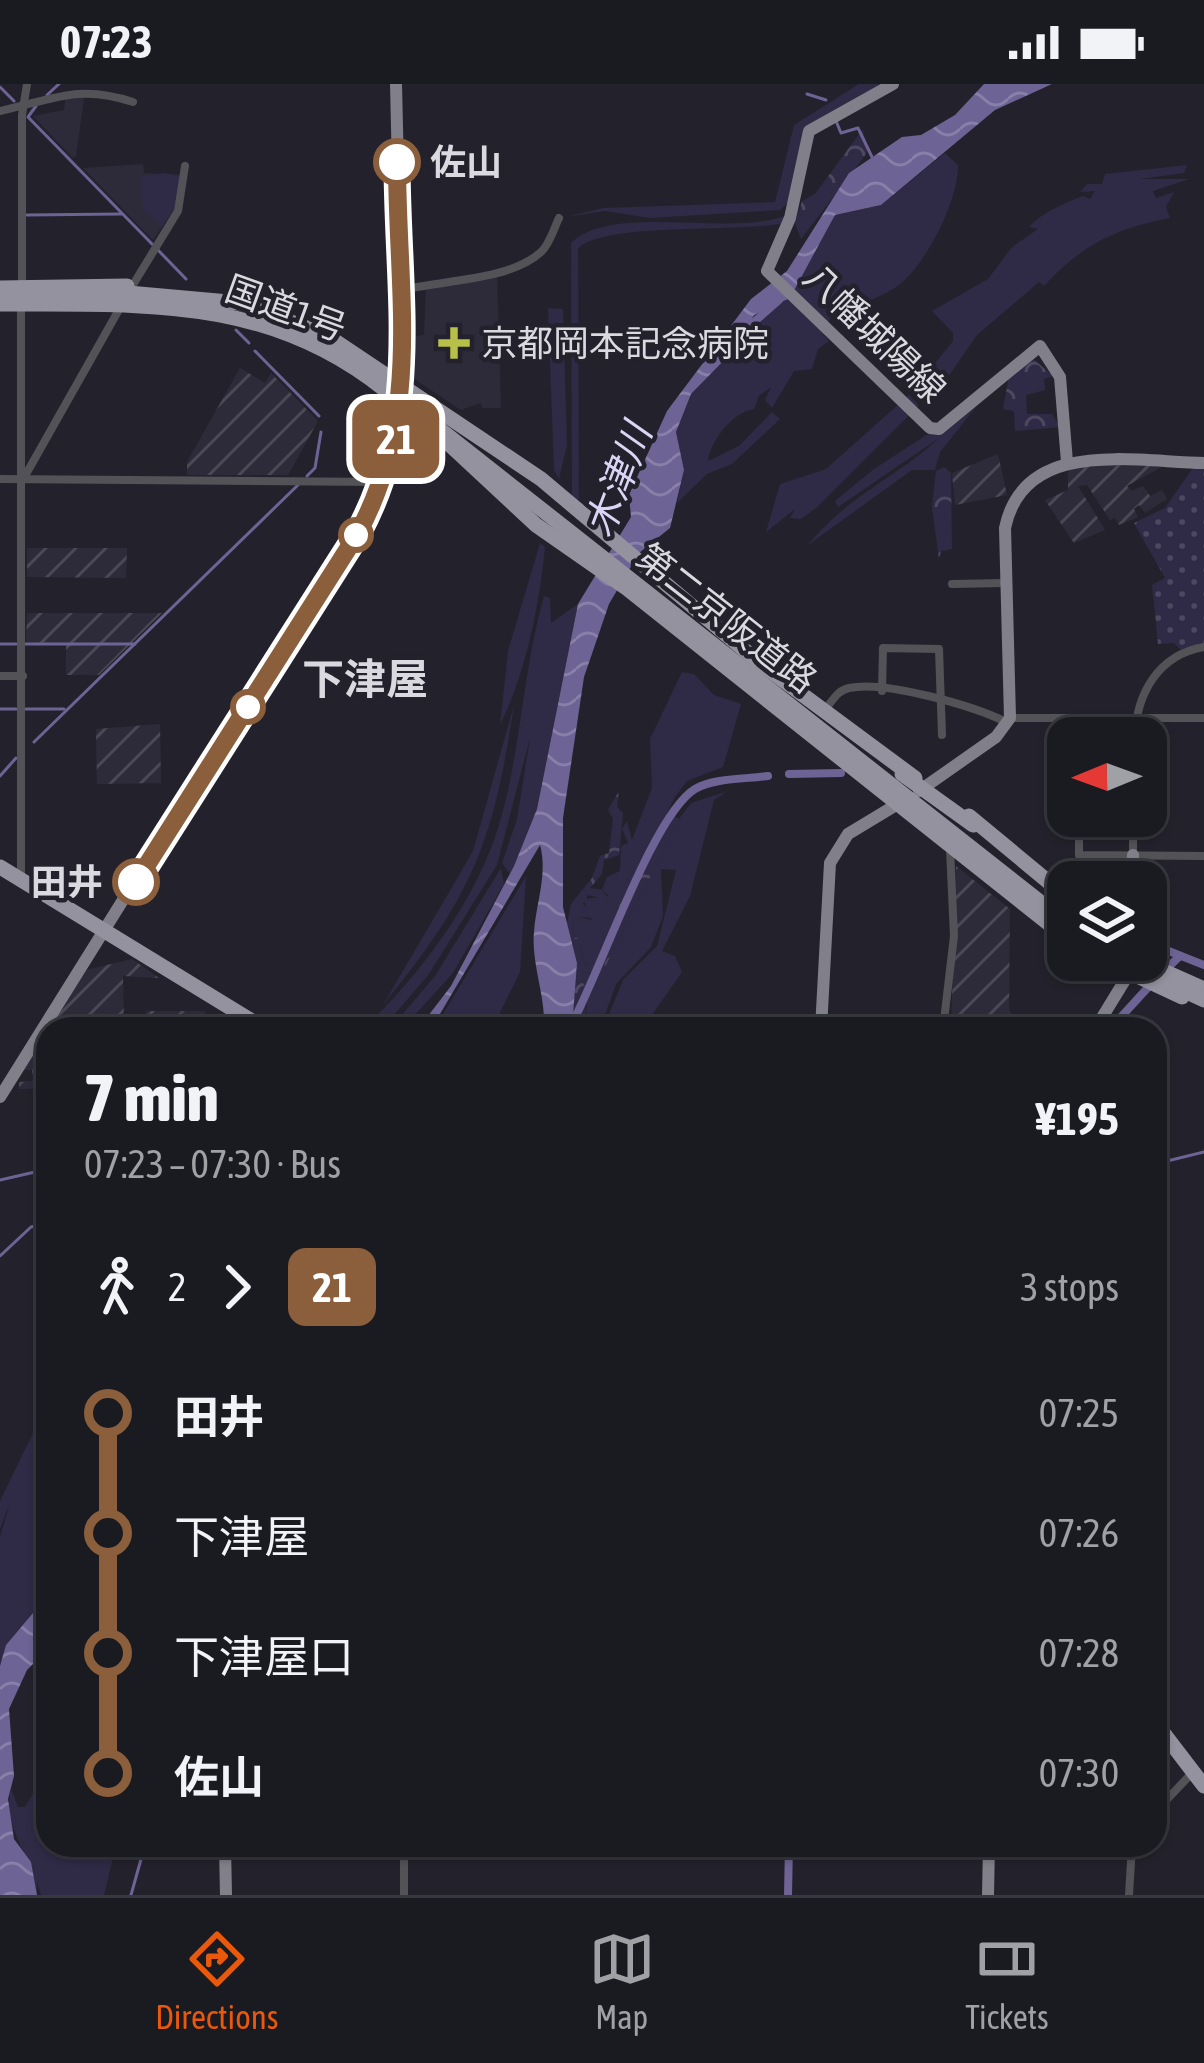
<!DOCTYPE html>
<meta charset="utf-8">
<style>
:root{--surface:#1a1a21;--page:#27272e;--text:#f1f3f6;--muted:#9fa1a5;--line:#38383f;--accent:#ea580c}
body{margin:0;font-family:"Asap Condensed","Noto Sans JP",sans-serif;background:var(--page);color:var(--text);height:100vh;display:flex;flex-direction:column;font-size:45px;white-space:nowrap}
*{box-sizing:border-box;margin:0}
p{font-size:39px;color:var(--muted)}
.icon{flex:none;width:66px;height:66px;fill:none;stroke:currentColor;stroke-width:2;stroke-linecap:round;stroke-linejoin:round}
.map{position:relative;flex:1;overflow:hidden}
.sheet{position:absolute;left:36px;top:933px;width:1131px;height:840px;display:flex;flex-direction:column;background:var(--surface);border-radius:36px;box-shadow:0 3px 9px #0004,0 0 0 3px var(--line)}
.sheet>*{flex:none}
.badge{padding:0 24px;border-radius:18px;font-size:42px;line-height:78px}
.needle{width:78px;rotate:269deg}
.fabs{position:absolute;left:1047px;top:633px;display:grid;gap:24px}
.fabs a{display:grid;place-items:center;width:120px;height:120px;border-radius:24px;background:var(--surface);box-shadow:0 3px 9px #0004,0 0 0 3px var(--line);font-size:60px}
.map>.badge{position:absolute;translate:-50% -50%;box-shadow:0 0 0 6px #fff}
.legs{display:flex;align-items:center;gap:18px;height:132px;padding:0 48px;font-size:39px}
.legs p{margin-inline-start:auto}
.summary{display:flex;align-items:center;justify-content:space-between;height:204px;padding:0 48px}
h1{font-size:66px;font-weight:800;line-height:90px}
ul{padding:0 48px;list-style:none}
li{display:flex;align-items:center;gap:42px;height:120px;font-size:45px}
li i{display:grid;place-items:center;width:18px;height:100%;margin:0 15px;background:currentColor}
li i::after{content:'';width:30px;height:30px;margin:-15px;border:9px solid;border-radius:50%;background:var(--surface)}
li p{margin-inline-start:auto}
li:first-child i{background:linear-gradient(#0000 50%,currentColor 0)}
li:last-child i{background:linear-gradient(currentColor 50%,#0000 0)}
.status{display:flex;justify-content:space-between;align-items:center;height:84px;padding:0 60px;background:var(--surface);direction:ltr}
.status svg{height:33px;fill:currentColor}
.dock{display:flex;justify-content:space-around;align-items:center;height:168px;border-top:3px solid var(--line);background:var(--surface);font-size:33px;color:var(--muted)}
.dock a{display:grid;justify-items:center;gap:6px}
.dock .active{color:var(--accent)}
.map>svg:first-child{display:block}
.built{fill:#2d2b3a}
.industrial{fill:url(#industrial-furrows)}
.grass{fill:#2f2a45}
.forest{fill:url(#forest-crowns)}
.park{fill:url(#park-dots)}
.water{fill:url(#water-waves)}
.lines{fill:none;stroke-linecap:round;stroke-linejoin:round}
.stream{stroke:#6d6394;stroke-width:3}
.river{stroke:#6d6394;stroke-width:8}
.minor{stroke:#535257;stroke-width:8}
.major{stroke:#81808a;stroke-width:12}
.highway{stroke:#94929e;stroke-width:15}
.highway-bridge{stroke:#94929e;stroke-width:15}
.line-1-casing{stroke:#fff;stroke-width:27}
.line-1{stroke:#8b5e3c;stroke-width:18}
.stop-1-dot{fill:#fff;stroke:#8b5e3c;stroke-width:6}
.poi-dot{fill:#b8c147;stroke:#23222c;stroke-width:4.5}
.labels{text-anchor:middle;dominant-baseline:central;stroke-width:9;stroke-linejoin:round;paint-order:stroke}
.stop-label{font-size:36px;font-weight:bold;fill:#dad9e0;stroke:#23222c;text-anchor:start}
.street-label{font-size:36px;fill:#dad9e0;stroke:#23222c}
.poi-label{font-size:36px;fill:#dad9e0;stroke:#23222c;text-anchor:start}
.water-label{font-size:39px;font-style:italic;fill:#dad5f4;stroke:#23222c}
.quarter-label{font-size:42px;font-weight:bold;fill:#dad9e0;stroke:#23222c}
</style>
<div class="status"><b>07:23</b><svg viewBox="0 0 49 12"><path d="M0 12V9h3v3zM5 12V6h3v6zM10 12V3h3v9zM15 12V0h3v12zM26 1h20v11H26zM47 4h2v5h-2z"/></svg></div>
<div class="map">
<svg width="1204" height="1811" viewBox="0 0 1204 1811">
<defs>
<pattern id="industrial-furrows" width="10" height="10" patternUnits="userSpaceOnUse" patternTransform="scale(3)"><rect width="10" height="10" fill="#2d2b3a"/><path d="M-1 1l2-2M0 10L10 0M9 11l2-2" fill="none" stroke="#4b4956"/></pattern>
<pattern id="forest-crowns" width="20" height="18" patternUnits="userSpaceOnUse" patternTransform="scale(3)"><rect width="20" height="18" fill="#2f2a45"/><path d="M2 6a3 3 0 1 1 6 0M12 15a3 3 0 1 1 6 0" fill="none" stroke="#4d4860"/></pattern>
<pattern id="park-dots" width="8" height="8" patternUnits="userSpaceOnUse" patternTransform="scale(3)"><rect width="8" height="8" fill="#2f2a45"/><path d="M2 2h.1M6 6h.1" fill="none" stroke="#4d4860" stroke-width="1.8" stroke-linecap="round"/></pattern>
<pattern id="water-waves" width="16" height="10" patternUnits="userSpaceOnUse" patternTransform="scale(3)"><rect width="16" height="10" fill="#6d6394"/><path d="M0 5q4-4 8 0t8 0" fill="none" stroke="#8880a8"/></pattern>
</defs>
<rect width="100%" height="100%" fill="#23222c"/>
<!-- built -->
<g class="built">
<polygon points="85,7 76,72 73,74 33,32 64,26 66,8"/>
<polygon points="143,80 144,89 182,91 176,123 153,156 83,84"/>
<polygon points="497,190 501,324 482,324 481,319 461,326 410,292 408,253 424,251 426,203"/>
</g>
<!-- industrial -->
<g class="industrial">
<polygon points="240,284 265,299 271,289 318,337 288,391 187,391 187,378"/>
<polygon points="998,370 1007,411 955,421 952,389"/>
<polygon points="1068,381 1165,381 1127,402 1132,407 1143,402 1150,412 1162,406 1167,415 1145,429 1139,421 1134,425 1138,433 1119,441 1115,434 1110,436 1087,401 1078,402 1105,446 1074,459 1045,416 1068,406"/>
<polygon points="27,464 127,464 126,494 27,493"/>
<polygon points="27,529 162,529 99,591 66,591 66,559 26,559"/>
<polygon points="160,640 161,699 97,700 96,645"/>
<polygon points="956,782 1010,825 1009,925 1020,945 951,945"/>
<polygon points="132,875 159,894 123,892 124,937 145,937 146,927 205,927 207,945 48,945 48,1004 19,1005 19,998 33,997 32,986 22,986 62,923 86,886"/>
</g>
<!-- grass -->
<g class="grass">
<polygon points="859,0 889,0 813,40 790,117 780,126 650,134 605,127 566,133 603,124 775,118 794,41"/>
<path d="M945 69 958 81C959 116 923 188 893 205 873 217 851 222 831 233L823 250 829 257 818 265 812 285 794 287 772 324 765 316 771 303 759 312 754 325C731 329 711 357 708 377L739 362 772 328 780 335 732 380 707 390 677 419 684 386 676 348 691 310 735 265 754 231 790 214 835 131 881 121Z"/>
<path d="M1187 81 1184 89 1140 95H1189L1153 107 1156 114 1174 108 1166 123 1170 134C1113 145 1081 162 1044 202L1039 198 977 251 950 290 917 316 911 309 953 257V249L932 227 988 195 1012 163 1038 145 1029 143C1041 129 1065 119 1083 112L1090 115 1095 107 1080 108 1087 100H1102L1105 90Z"/>
<polygon points="164,89 181,92 177,119 162,143 143,125 141,92"/>
<path d="M787 131 784 139C741 149 601 138 578 165L579 420 572 414 571 159C614 118 730 154 787 131Z"/>
<polygon points="548,224 563,225 567,361 559,395 554,386"/>
<polygon points="909,311 919,321 816,424 801,435 790,434 795,425 766,448 780,400 826,385"/>
<path d="M979 317 944 349 976 323 940 368 935 386H912L808 461C849 410 898 393 939 354L838 423 835 417 874 385Z"/>
<path d="M540 459 545 463C539 524 526 587 500 641L508 567Z"/>
<path d="M544 512 550 514 551 539 578 520 537 725 514 782 510 790 502 779 517 735 530 654 497 781 429 890 394 931 379 945H363C416 895 469 826 494 756 521 679 521 592 544 512Z"/>
<polygon points="682,588 694,590 714,611 741,620 723,683 687,697 675,713 602,859 602,876 585,881 579,855 573,853 574,832 592,836 583,815 609,812 602,806 607,793 620,787 621,762 628,759 622,745 627,737 632,756 652,704 650,655"/>
<path d="M514 621C493 761 472 812 383 921L473 767Z"/>
<polygon points="728,707 714,716 690,812 662,867 675,872 682,888 642,945 603,945 623,896 657,862 676,786 661,785 663,832 651,863 616,900 600,945 582,945 587,922 582,898 594,895 589,886 595,882 605,883 679,735 691,719"/>
<polygon points="501,784 504,800 453,889 402,945 390,945 435,892"/>
<polygon points="526,792 520,888 492,945 434,945"/>
<polygon points="48,1318 47,1511 6,1561 0,1582 0,1453 10,1419 0,1445 0,1417"/>
<path d="M48 1684V1761H116L104 1811H41L37 1797V1811C34 1773 1 1744 11 1705L18 1723H25Z"/>
</g>
<!-- forest -->
<g class="forest">
<polygon points="863,45 867,69 801,155 795,139 802,117 815,110"/>
<polygon points="1031,273 1053,292 1044,295 1045,306 1026,311 1027,330 1052,330 1060,343 1015,347 1014,327 1003,325 1009,292"/>
<polygon points="944,383 951,389 952,465 941,467 939,475 932,423 936,387"/>
<polygon points="619,707 617,723 623,729 619,771 604,776 602,790 590,804 602,806 609,816 588,811 583,820 598,834 574,833 573,853 587,857 580,861 585,881 602,876 597,862 663,742 658,736 668,729 679,735 605,883 595,882 589,890 595,895 582,898 589,907 582,945 572,945 577,879 567,839 571,820 592,794 600,772 609,769 613,734 608,726"/>
</g>
<!-- park -->
<polygon class="park" points="1195,381 1204,382 1204,560 1181,566 1174,559 1158,560 1152,501 1165,494 1134,439 1165,424"/>
<!-- water -->
<g class="water">
<path d="M984 0H1052L995 26 881 121 835 131 790 214 754 231 735 265 691 310 676 348 684 386 670 444 639 469 609 520 584 593 563 734V823L577 879 572 945H544C546 912 531 880 534 848 536 819 548 790 540 761L434 940 418 945 451 902 514 782 537 725 578 520 631 433 629 411 667 327 751 215 787 187 849 89 902 53 921 51 955 31Z"/>
<polygon points="48,1511 48,1565 27,1586 9,1625 14,1692 8,1715 14,1755 31,1778 37,1811 0,1811 0,1582 6,1561"/>
</g>
<g class="lines">
<!-- stream -->
<g class="stream">
<polyline points="0,3 14,17"/>
<polyline points="807,10 826,16"/>
<polyline points="47,11 59,0"/>
<polyline points="36,22 28,33 152,160"/>
<polyline points="836,37 841,49 858,44 872,73"/>
<polyline points="27,131 121,130"/>
<polyline points="158,166 186,195"/>
<polyline points="236,246 249,259"/>
<polyline points="255,267 319,332"/>
<polyline points="307,392 315,384 321,348"/>
<polyline points="0,560 16,560"/>
<polyline points="26,560 135,560"/>
<polyline points="0,625 16,625"/>
<polyline points="26,625 64,625"/>
<polyline points="34,658 298,401"/>
<polyline points="0,692 16,674"/>
<polyline points="1155,1080 1204,1068"/>
<polyline points="0,1096 48,1085"/>
<polyline points="0,1172 31,1143 48,1139"/>
<polyline points="131,1811 145,1761"/>
</g>
<!-- river -->
<g class="river">
<polyline points="745,246 779,216"/>
<polyline points="789,690 841,689"/>
<polyline points="1146,858 1204,881"/>
<polyline points="1164,887 1180,872"/>
<path d="M569 945C598 895 652 731 695 705 713 694 746 695 768 692"/>
<polyline points="1110,945 1153,898"/>
<polyline points="788,1811 789,1761"/>
</g>
<!-- minor -->
<g class="minor">
<path d="M0 27C54 15 79 0 133 18"/>
<polyline points="22,202 22,31 27,0"/>
<polyline points="131,204 178,127 185,82"/>
<path d="M402 206C442 196 509 197 541 168 550 160 554 144 559 134"/>
<polyline points="25,392 121,222"/>
<polyline points="0,395 381,398"/>
<polyline points="952,500 1005,499"/>
<polyline points="0,592 23,592"/>
<polyline points="882,607 883,564 939,565 942,651"/>
<path d="M828 622C834 614 839 606 849 604 884 596 974 622 1006 638"/>
<polyline points="1010,634 1204,634"/>
<polyline points="1076,635 1077,654"/>
<path d="M1135 654C1136 610 1158 571 1204 563"/>
<polyline points="1079,732 1079,771 1204,772"/>
<polyline points="1133,771 1133,732"/>
<polyline points="21,796 21,223"/>
<polyline points="943,945 954,852 950,765"/>
<polyline points="1155,1728 1193,1688"/>
<polyline points="404,1811 404,1761"/>
<polyline points="1129,1811 1132,1761"/>
</g>
<!-- major -->
<g class="major">
<polyline points="893,0 809,47 790,134 767,187 930,344 939,345 1040,262 1060,293 1067,378"/>
<path d="M919 707 996 653 1010 634 1005 444C1024 353 1134 378 1204 379"/>
<polyline points="1132,798 1133,771"/>
<polyline points="821,945 830,779 848,750 901,718"/>
<polyline points="1095,945 1125,896 1126,883"/>
<polyline points="0,1013 379,406 396,353 403,303 396,0"/>
<polyline points="225,1761 226,1811"/>
<polyline points="988,1811 989,1761"/>
</g>
<!-- highway -->
<g class="highway">
<polyline points="0,204 127,202"/>
<polyline points="117,208 240,219 326,251 541,395 761,580 915,694"/>
<path d="M0 220C142 221 267 211 385 306"/>
<polyline points="449,360 536,441 625,503 1068,855"/>
<polyline points="969,732 1068,814"/>
<polyline points="0,783 265,945"/>
<polyline points="1103,876 1182,913"/>
<polyline points="1139,876 1204,905"/>
<polyline points="1155,1638 1204,1702"/>
</g>
<!-- highway-bridge -->
<g class="highway-bridge">
<polyline points="0,211 129,212"/>
<polyline points="376,295 1068,840"/>
<polyline points="902,690 973,741"/>
<polyline points="1117,876 1204,916"/>
</g>
</g>
<g class="lines">
<defs>
<path id="line-1" d="M136 798 358 449C423 329 397 209 397 78"/>
</defs>
<!-- line-1 casing -->
<use href="#line-1" class="line-1-casing"/>
<!-- line-1 -->
<use href="#line-1" class="line-1"/>
</g>
<!-- markers -->
<g class="stop-1-dot">
<circle cx="397" cy="78" r="21"/>
<circle cx="356" cy="451" r="15"/>
<circle cx="248" cy="623" r="15"/>
<circle cx="136" cy="798" r="21"/>
</g>
<path class="poi-dot" d="M448 241h12v12h12v12h-12v12h-12v-12h-12v-12h12z"/>
<g class="labels">
<!-- stop labels -->
<g class="stop-label">
<text x="430" y="78">佐山</text>
<text x="103" y="798" text-anchor="end">田井</text>
</g>
<!-- street labels -->
<g class="street-label">
<text transform="translate(286 224) rotate(20)">国道1号</text>
<text transform="translate(875 249) rotate(44)">八幡城陽線</text>
<text transform="translate(727 534) rotate(38)">第二京阪道路</text>
</g>
<!-- poi labels -->
<g class="poi-label">
<text x="481" y="259">京都岡本記念病院</text>
</g>
<!-- water labels -->
<g class="water-label">
<text transform="translate(618 396) rotate(-69)">木津川</text>
</g>
<!-- quarter labels -->
<g class="quarter-label">
<text x="365" y="595">下津屋</text>
</g>
</g>
</svg>
<div class="fabs">
<a><svg class="needle" viewBox="-14 -14 28 28"><path d="M0-13l5 13h-10z" fill="#e53935"/><path d="M0 13l5-13h-10z" fill="#9fa1a5"/></svg></a>
<a><svg class="icon" aria-label="layers" viewBox="0 0 24 24"><path d="M12 4l9 5-9 5-9-5zM3 14l9 5 9-5"/></svg></a>
</div>
<b class="badge" style="left:396px;top:355px;background:#8b5e3c;color:#fff">21</b>
<section class="sheet">
<div class="summary"><div><h1>7 min</h1><p>07:23 – 07:30 · Bus</p></div><b>¥195</b></div>
<div class="legs"><svg class="icon" aria-label="walk" viewBox="0 0 24 24"><circle cx="13" cy="4" r="2"/><path d="M13 8l-2 6 4 7M11 14l-3 7M7 12l3-4h3l4 4"/></svg>2<svg class="icon" aria-label="forward" viewBox="0 0 24 24"><path d="M9 5l7 7-7 7"/></svg><b class="badge" style="background:#8b5e3c;color:#fff">21</b><p>3 stops</p></div>
<ul>
<li><i style="color:#8b5e3c"></i><b>田井</b><p>07:25</p></li>
<li><i style="color:#8b5e3c"></i><span>下津屋</span><p>07:26</p></li>
<li><i style="color:#8b5e3c"></i><span>下津屋口</span><p>07:28</p></li>
<li><i style="color:#8b5e3c"></i><b>佐山</b><p>07:30</p></li>
</ul>
</section>
</div>
<nav class="dock">
<a class="active"><svg class="icon" aria-label="directions" viewBox="0 0 24 24"><path d="M12 3l9 9-9 9-9-9zM9 14v-3h6M13 9l2 2-2 2"/></svg>Directions</a>
<a><svg class="icon" aria-label="map" viewBox="0 0 24 24"><path d="M3 6l6-2 6 2 6-2v14l-6 2-6-2-6 2zM9 4v14M15 6v14"/></svg>Map</a>
<a><svg class="icon" aria-label="tickets" viewBox="0 0 24 24"><path d="M3 7h18v10H3zM15 7v10"/></svg>Tickets</a>
</nav>
